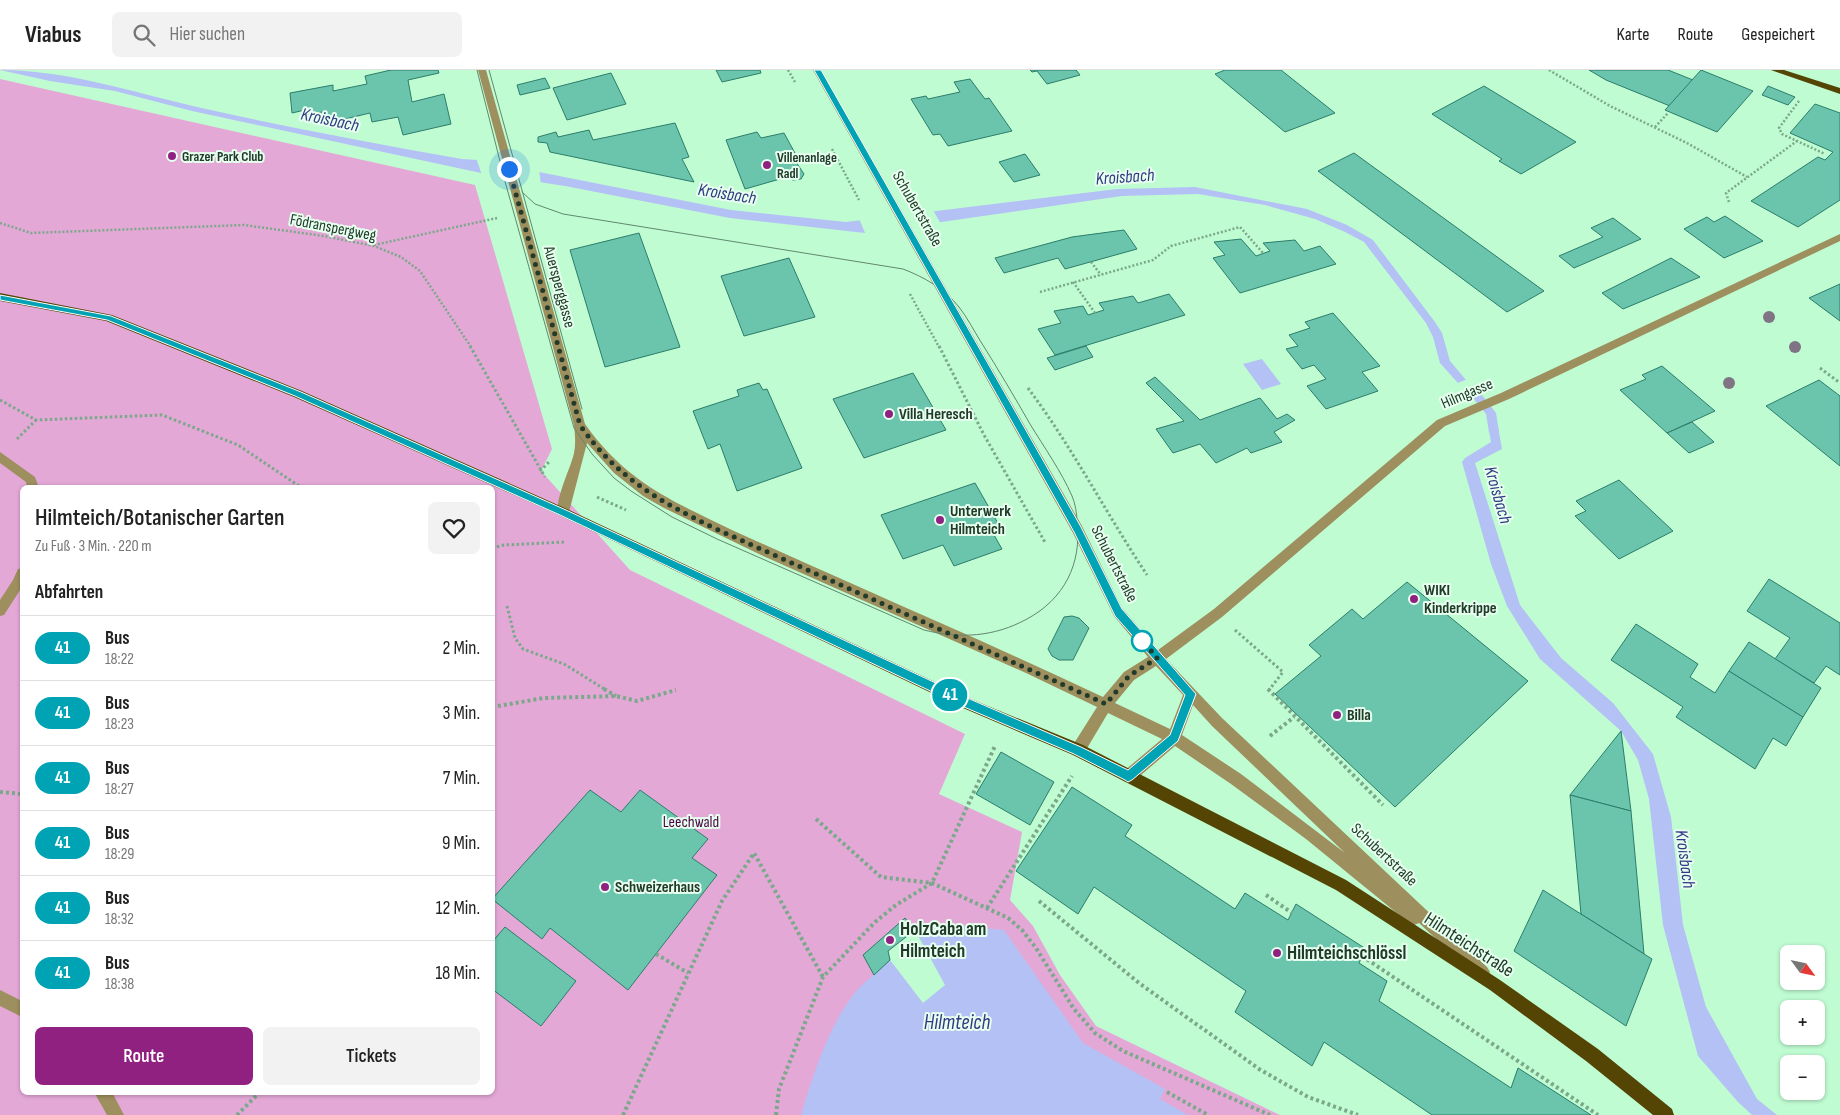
<!DOCTYPE html>
<html lang="de">
<meta charset="utf-8">
<style>
:root{--surface:#fff;--page:#f2f2f2;--text:#222;--muted:#767676;--line:#e0e0e0;--accent:#912181}
body{margin:0;font-family:"Sofia Sans Condensed",sans-serif;background:var(--page);color:var(--text);height:100vh;display:flex;flex-direction:column;font-size:19px;white-space:nowrap}
*{box-sizing:border-box;margin:0}
p{font-size:16px;color:var(--muted)}
.icon{flex:none;width:28px;height:28px;fill:none;stroke:currentColor;stroke-width:2;stroke-linecap:round;stroke-linejoin:round}
.map{position:relative;flex:1;overflow:hidden}
.details{position:absolute;left:20px;top:415px;width:475px;height:610px;display:flex;flex-direction:column;background:var(--surface);border-radius:8px;box-shadow:0 1px 4px #0004}
.details>*{flex:none}
.badge{padding:0 10px;border-radius:16px;font-size:18px;line-height:32px}
.needle{width:32px;rotate:123deg}
.buttons{position:absolute;left:1780px;top:875px;display:grid;gap:10px}
.buttons a{display:grid;place-items:center;width:45px;height:45px;border-radius:8px;background:var(--surface);box-shadow:0 1px 4px #0004;font-size:25px}
.you{position:absolute;width:25px;height:25px;margin:-12px;border:4px solid #fff;border-radius:50%;background:#1a73e8;box-shadow:0 0 0 8px #1a73e833}
.map>.badge{position:absolute;translate:-50% -50%;box-shadow:0 0 0 2px #fff}
h2{padding:0 15px;font-size:19px;line-height:45px}
.round{display:grid;place-items:center;flex:none;width:52px;height:52px;border-radius:8px;background:var(--page)}
.headline{display:flex;align-items:center;justify-content:space-between;height:85px;padding:0 15px}
h1{font-size:24px;font-weight:600;line-height:38px}
.button{display:flex;gap:10px;margin-top:auto;padding:10px 15px}
.button a{flex:1;height:58px;border-radius:8px;background:var(--accent);color:#fff;font-size:20px;font-weight:600;line-height:58px;text-align:center}
.button a+a{background:var(--page);color:var(--text)}
ul{padding:0;list-style:none}
li{display:flex;align-items:center;gap:15px;height:65px;padding:0 15px;border-top:1px solid var(--line)}
li div{flex:1}
li b{display:block;font-size:19px}
li em{font-style:normal}
li .badge{min-width:55px;font-weight:700;text-align:center}
header{display:flex;align-items:center;gap:30px;box-sizing:border-box;height:70px;padding:0 25px;background:var(--surface);border-bottom:1px solid var(--line)}
header strong{font-size:24px}
nav{display:flex;gap:28px;margin-inline-start:auto;font-size:18px}
.search{width:350px;height:45px;background:var(--page);display:flex;align-items:center;gap:12px;box-sizing:border-box;padding:0 18px;border-radius:8px;color:var(--muted);font-size:19px}
.map>svg:first-child{display:block}
.green{fill:#e4a8d7;fill-rule:evenodd}
.water{fill:#b4c1f5}
.pier{fill:#bffcd2}
.lines{fill:none;stroke-linecap:round;stroke-linejoin:round}
.stream{fill:#b4c1f5;fill-rule:evenodd}
.building{fill:#6bc5ad;stroke:#2c7d6a}
.path-far2{stroke:#7ba88a;stroke-width:2.5;stroke-dasharray:2 2;stroke-linecap:butt}
.path-far1{stroke:#7ba88a;stroke-width:3;stroke-dasharray:2.5 2.5;stroke-linecap:butt}
.path{stroke:#7ba88a;stroke-width:4;stroke-dasharray:3 3;stroke-linecap:butt}
.minor{fill:#9d8f5e;fill-rule:evenodd}
.major{fill:#544505;fill-rule:evenodd}
.tram{stroke:#61886d;stroke-width:1}
.tree{fill:#807383}
.line{fill:#00a3b4;stroke:#fff}
.walk{stroke:#223a2a;stroke-width:5;stroke-dasharray:0 9}
.poi-dot{fill:#912181;stroke:#e7ffee;stroke-width:2}
.stop-dot{fill:#fff;stroke:#00a3b4;stroke-width:2.5}
.labels{text-anchor:middle;dominant-baseline:central;stroke-width:4;stroke-linejoin:round;paint-order:stroke}
.far-poi-label{font-size:14px;font-weight:bold;fill:#223a2a;stroke:#e7ffee;text-anchor:start}
.street-label{font-size:16px;fill:#223a2a;stroke:#e7ffee}
.poi-label{font-size:16px;font-weight:bold;fill:#223a2a;stroke:#e7ffee;text-anchor:start}
.park-label{font-size:16px;fill:#4c0343;stroke:#e7ffee}
.water-label{font-size:18px;font-style:italic;fill:#313984;stroke:#e7ffee}
.near-poi-label{font-size:19px;font-weight:bold;fill:#223a2a;stroke:#e7ffee;text-anchor:start}
.near-street-label{font-size:19px;fill:#223a2a;stroke:#e7ffee}
.near-water-label{font-size:21px;font-style:italic;fill:#313984;stroke:#e7ffee}
</style>
<header>
<strong>Viabus</strong>
<div class="search"><svg class="icon" aria-label="search" viewBox="0 0 24 24"><circle cx="10" cy="10" r="6"/><path d="M15 15l6 6"/></svg>Hier suchen</div>
<nav><a>Karte</a><a>Route</a><a>Gespeichert</a></nav>
</header>
<div class="map">
<svg width="1840" height="1045" viewBox="0 0 1840 1045">
<rect width="100%" height="100%" fill="#bffcd2"/>
<!-- green -->
<path class="green" d="M0 9 475 115 552 379 541 401 630 500 965 664 939 724 1022 762 1010 830 1033 856 1060 905 1096 956 1280 1045H0ZM22 418H492V1022H22Z"/>
<!-- water -->
<g class="water">
<path d="M0 0C67 0 132 22 197 37 285 57 373 73 462 89L477 90 539 102 731 140 846 152 1117 119 1195 117 1307 139 1347 155 1373 170 1435 252 1442 263 1450 291 1466 310 1498 357 1502 379 1475 393 1520 535 1561 588 1613 633 1653 684 1671 747 1683 855 1706 937 1757 1029 1777 1045H1752L1738 1032 1698 986 1663 855 1649 729 1638 690 1621 661 1540 589 1507 536 1491 494 1462 392 1465 388 1491 372 1489 361 1458 313 1440 293 1433 267 1426 253 1364 172 1345 162 1315 149 1265 135 1198 124 1122 126 865 163 730 148 565 116 481 103 192 41 115 21 50 11Z"/>
<polygon points="1262,289 1281,314 1262,320 1243,294"/>
<path d="M952 855 1004 860 1083 973 1165 1019 1160 1029 1188 1045H801C813 1005 831 947 861 916 870 907 881 899 890 890L888 881 915 860Z"/>
</g>
<!-- pier -->
<g class="pier">
<polygon points="476,88 539,99 541,115 482,105"/>
<polygon points="933,140 942,156 866,165 859,149"/>
<polygon points="1468,309 1501,356 1487,362 1455,314"/>
<polygon points="915,860 945,915 923,933 890,890 888,881"/>
</g>
<g class="lines">
<!-- stream -->
<polygon class="stream" points="1478,324 1482,325 1496,343 1499,362 1498,365 1494,366 1489,362 1486,344 1473,328"/>
</g>
<!-- building -->
<g class="building">
<polygon points="391,0 438,0 439,3 408,10 412,32 444,24 451,54 403,65 398,47 372,52 370,43 324,54 322,42 306,45 305,40 292,43 290,23 333,15 333,21 367,14 365,6"/>
<polygon points="716,0 760,0 761,3 722,12"/>
<polygon points="1030,0 1076,0 1080,5 1047,14 1037,1 1032,2"/>
<polygon points="1225,0 1281,0 1335,43 1285,62 1215,4"/>
<polygon points="1589,0 1668,0 1693,10 1670,36 1606,10"/>
<polygon points="1701,0 1753,21 1717,62 1665,40"/>
<polygon points="611,3 626,34 567,50 553,18"/>
<polygon points="545,8 550,18 520,25 517,15"/>
<polygon points="970,9 985,29 989,28 1012,61 948,76 940,64 933,65 911,29 926,26 928,29 960,22 954,12"/>
<polygon points="1484,16 1576,72 1521,104 1499,91 1502,89 1432,44"/>
<polygon points="1768,16 1795,27 1788,35 1762,25"/>
<polygon points="1815,34 1840,43 1840,130 1798,157 1751,131 1818,87 1825,90 1833,82 1790,63"/>
<polygon points="675,53 689,87 682,89 694,112 550,82 547,73 538,72 538,67 556,62 558,67 589,60 593,70"/>
<polygon points="757,62 761,68 784,63 796,85 792,86 804,104 801,109 793,110 787,107 745,119 726,70"/>
<polygon points="1354,83 1544,221 1507,242 1318,101"/>
<polygon points="1025,84 1040,105 1014,112 999,92"/>
<polygon points="1725,146 1763,171 1724,188 1684,159 1707,147 1714,152"/>
<polygon points="1613,148 1641,169 1574,198 1559,186 1603,167 1591,158"/>
<polygon points="1124,160 1137,179 1065,199 1058,188 1004,203 995,188 1072,167"/>
<polygon points="639,163 680,277 605,297 570,180"/>
<polygon points="1241,169 1256,186 1270,181 1263,173 1295,170 1304,181 1320,176 1336,194 1240,223 1213,188 1225,185 1214,172"/>
<polygon points="789,188 815,247 744,266 721,206"/>
<polygon points="1671,188 1700,207 1623,239 1602,223"/>
<polygon points="1840,214 1840,251 1809,228"/>
<polygon points="1169,224 1185,245 1055,285 1038,259 1061,253 1054,241 1083,236 1088,245 1104,240 1099,233 1133,226 1138,233"/>
<polygon points="1333,243 1380,296 1362,302 1378,321 1326,339 1307,316 1326,309 1314,295 1302,299 1286,279 1298,276 1289,265 1310,258 1305,252"/>
<polygon points="1086,276 1093,287 1055,300 1047,288"/>
<polygon points="1662,296 1715,341 1667,363 1620,320 1646,309 1642,305"/>
<polygon points="913,303 946,360 864,388 833,329"/>
<polygon points="1155,307 1200,350 1260,328 1277,349 1287,344 1295,350 1274,362 1282,372 1251,383 1247,378 1216,393 1200,374 1173,383 1156,359 1184,351 1146,313"/>
<polygon points="1819,310 1840,326 1840,396 1766,336"/>
<polygon points="759,313 763,320 767,319 802,398 737,421 720,374 708,379 693,341 739,326 737,320"/>
<polygon points="1692,352 1714,372 1689,383 1667,363"/>
<polygon points="1619,410 1673,461 1619,489 1575,446 1586,441 1576,431"/>
<polygon points="975,413 999,455 990,458 1002,479 954,496 943,475 903,489 881,445"/>
<polygon points="1769,509 1840,553 1840,605 1826,596 1814,613 1775,589 1790,568 1747,541"/>
<polygon points="1407,512 1528,611 1395,737 1275,624 1321,586 1309,575 1352,539 1363,549"/>
<polygon points="1072,546 1079,548 1089,558 1073,590 1059,590 1052,586 1048,579 1064,547"/>
<polygon points="1636,554 1698,594 1690,607 1715,623 1729,601 1803,647 1786,676 1773,668 1755,699 1676,647 1683,637 1611,590"/>
<polygon points="1749,572 1821,618 1803,647 1729,601"/>
<polygon points="1621,661 1631,741 1570,725"/>
<polygon points="1001,682 1054,712 1030,755 976,724"/>
<polygon points="1072,717 1132,755 1125,766 1235,839 1245,823 1288,850 1296,834 1366,879 1359,893 1387,911 1379,931 1511,1018 1518,998 1591,1045 1432,1045 1324,972 1312,996 1235,942 1246,921 1094,817 1078,844 1016,801"/>
<polygon points="590,720 621,742 640,720 708,769 692,788 717,805 628,920 550,858 542,869 492,829"/>
<polygon points="1570,725 1631,741 1644,884 1581,844"/>
<polygon points="1543,820 1652,889 1626,956 1514,881"/>
<polygon points="905,848 915,860 888,881 890,890 874,905 863,885"/>
<polygon points="505,857 576,911 541,956 492,919 492,872"/>
</g>
<g class="lines">
<!-- path-far2 -->
<g class="path-far2">
<polyline points="788,0 795,12"/>
<polyline points="1549,0 1610,36 1687,73 1747,107"/>
<polyline points="1799,31 1779,58 1782,64 1825,84"/>
<polyline points="1655,57 1668,43"/>
<polyline points="832,79 859,130"/>
<polyline points="1729,132 1726,123 1797,71"/>
<polyline points="0,153 31,163 244,155 324,166 374,176 401,187 420,201 471,277"/>
<polyline points="374,175 497,148"/>
<polyline points="1091,192 1101,205"/>
<polyline points="1073,212 1095,243"/>
<polyline points="1040,222 1153,190 1171,176 1240,157 1263,183"/>
<polyline points="910,224 939,277"/>
</g>
<!-- path-far1 -->
<g class="path-far1">
<polyline points="470,276 545,407"/>
<polyline points="939,276 984,365 1046,474"/>
<polyline points="1820,298 1840,313"/>
<path d="M1028 318C1072 377 1106 443 1147 505"/>
<polyline points="0,330 36,350 162,345 238,375 302,418"/>
<polyline points="17,369 36,350"/>
<polyline points="540,401 549,392"/>
<polyline points="597,427 626,440"/>
<polyline points="492,478 504,475 566,472"/>
<polyline points="507,536 515,568 523,579 564,594 606,620"/>
<polyline points="1235,560 1283,602 1269,620"/>
</g>
<!-- path -->
<g class="path">
<polyline points="604,619 616,626"/>
<polyline points="1268,619 1383,735"/>
<polyline points="492,637 544,628 616,626 637,631 676,620"/>
<polyline points="1270,666 1294,647"/>
<polyline points="0,722 22,724"/>
<polyline points="816,749 881,807 932,813 1008,848 1022,860 1036,878 1074,939 1095,963 1123,981 1270,1045"/>
<polyline points="1266,825 1292,843"/>
<polyline points="1039,831 1139,913 1259,999 1308,1027 1358,1045"/>
<polyline points="987,838 1072,706"/>
<polyline points="656,884 688,903"/>
<polyline points="1362,886 1598,1045"/>
<polyline points="1167,1022 1208,1045"/>
<polyline points="237,1045 260,1022"/>
<polyline points="623,1045 722,831 754,783 823,907"/>
<polyline points="776,1045 779,1019 823,907 875,852 896,835 932,813 995,676"/>
</g>
<!-- minor -->
<g class="minor">
<path d="M478 0H486L585 354C626 412 672 431 734 461 774 479 814 497 855 515 938 552 1021 588 1103 627L1124 602 1148 587 1114 546 1073 463 813 0H821L1082 456 1122 538 1158 580 1214 539 1437 350 1501 323 1840 164V171L1509 329 1445 356 1222 547 1166 589 1222 648 1487 897 1490 902 1487 907 1482 910 1477 907 1419 853 1414 855 1409 853 1306 769 1231 714 1175 676 1134 711 1129 713 1124 711 1122 706 1124 701 1162 669 1108 643 1083 685 1078 686 1073 685 1071 680 1073 675 1097 637 1026 603 761 485 664 438 643 426 614 403 587 373 569 442 567 445H559C553 432 571 398 574 383 576 374 575 365 574 355ZM1156 596 1183 625 1170 659 1115 633 1134 610ZM1193 635 1212 656 1345 783 1241 704 1182 665Z"/>
<polygon points="0,382 35,407 39,418 27,418 26,412 0,393"/>
<polygon points="22,498 22,517 4,545 0,546 0,530 13,510 18,499"/>
<polygon points="0,920 22,931 22,947 0,936"/>
<polygon points="94,1022 112,1022 124,1045 107,1045"/>
</g>
<!-- major -->
<g class="major">
<polygon points="1771,0 1784,0 1840,18 1840,24"/>
<polygon points="0,223 112,245 302,321 567,439 973,630 1083,675 1346,810 1500,910 1598,979 1672,1039 1674,1045 1653,1045 1586,991 1490,920 1336,820 1073,685 963,638 559,445 294,327 106,251 0,231"/>
</g>
<!-- tram -->
<g class="tram">
<path d="M477 0 506 115 574 358 592 384 614 408 631 421 672 447 717 469 924 560C960 569 994 567 1027 549 1064 529 1082 494 1077 452 1077 443 1075 433 1072 426 1061 401 1044 377 1030 354 1014 326 998 299 981 272 974 261 967 247 959 237 945 219 924 207 903 199L563 144 535 134 522 122"/>
<polyline points="489,0 582,339"/>
</g>
</g>
<!-- trees -->
<g class="tree">
<circle cx="1769" cy="247" r="6"/>
<circle cx="1795" cy="277" r="6"/>
<circle cx="1729" cy="313" r="6"/>
</g>
<!-- line -->
<polygon class="line" points="814,0 821,0 1081,457 1122,539 1196,624 1178,671 1132,710 1128,712 1125,710 1074,684 964,637 560,445 295,326 107,250 0,230 0,225 111,246 301,322 566,440 972,630 1081,677 1128,700 1170,665 1185,625 1115,546 1074,462"/>
<g class="lines">
<!-- walk -->
<path class="walk" d="M509 99 580 355C616 407 659 431 714 458L1106 634 1129 606 1157 588 1138 565 1142 571"/>
</g>
<!-- markers -->
<g class="poi-dot">
<circle cx="172" cy="86" r="5"/>
<circle cx="767" cy="95" r="5"/>
<circle cx="889" cy="344" r="5"/>
<circle cx="940" cy="450" r="5"/>
<circle cx="1414" cy="529" r="5"/>
<circle cx="1337" cy="645" r="5"/>
<circle cx="605" cy="817" r="5"/>
<circle cx="890" cy="870" r="5"/>
<circle cx="1277" cy="883" r="5"/>
</g>
<circle class="stop-dot" cx="1142" cy="571" r="10"/>
<g class="labels">
<!-- far-poi labels -->
<g class="far-poi-label">
<text x="182" y="86">Grazer Park Club</text>
<text x="777" y="87">Villenanlage<tspan x="777" dy="16">Radl</tspan></text>
</g>
<!-- street labels -->
<g class="street-label">
<text transform="translate(917 139) rotate(60)">Schubertstraße</text>
<text transform="translate(333 158) rotate(11)">Födranspergweg</text>
<text transform="translate(559 217) rotate(75)">Auersperggasse</text>
<text transform="translate(1467 324) rotate(-23)">Hilmgasse</text>
<text transform="translate(1114 494) rotate(63)">Schubertstraße</text>
<text transform="translate(1384 785) rotate(43)">Schubertstraße</text>
</g>
<!-- poi labels -->
<g class="poi-label">
<text x="899" y="344">Villa Heresch</text>
<text x="950" y="441">Unterwerk<tspan x="950" dy="18">Hilmteich</tspan></text>
<text x="1424" y="520">WIKI<tspan x="1424" dy="18">Kinderkrippe</tspan></text>
<text x="1347" y="645">Billa</text>
<text x="615" y="817">Schweizerhaus</text>
</g>
<!-- park labels -->
<g class="park-label">
<text x="691" y="752">Leechwald</text>
</g>
<!-- water labels -->
<g class="water-label">
<text transform="translate(330 50) rotate(12)">Kroisbach</text>
<text transform="translate(1125 107) rotate(-4)">Kroisbach</text>
<text transform="translate(727 124) rotate(9)">Kroisbach</text>
<text transform="translate(1498 425) rotate(74)">Kroisbach</text>
<text transform="translate(1685 789) rotate(82)">Kroisbach</text>
</g>
<!-- near-poi labels -->
<g class="near-poi-label">
<text x="900" y="859">HolzCaba am<tspan x="900" dy="22">Hilmteich</tspan></text>
<text x="1287" y="883">Hilmteichschlössl</text>
</g>
<!-- near-street labels -->
<g class="near-street-label">
<text transform="translate(1469 875) rotate(33)">Hilmteichstraße</text>
</g>
<!-- near-water labels -->
<g class="near-water-label">
<text x="957" y="952">Hilmteich</text>
</g>
</g>
</svg>
<div class="buttons">
<a><svg class="needle" viewBox="-14 -14 28 28"><path d="M0-13l5 13h-10z" fill="#e53935"/><path d="M0 13l5-13h-10z" fill="#767676"/></svg></a>
<a>+</a>
<a>−</a>
</div>
<div class="you" style="left:509px;top:99px"></div>
<b class="badge" style="left:950px;top:625px;background:#00a3b4;color:#fff">41</b>
<section class="details">
<div class="headline"><div><h1>Hilmteich/Botanischer Garten</h1><p>Zu Fuß · 3 Min. · 220 m</p></div><a class="round"><svg class="icon" aria-label="heart" viewBox="0 0 24 24"><path d="M12 20l-8-8c-3-5 5-10 8-4 3-6 11-1 8 4z"/></svg></a></div>
<h2>Abfahrten</h2>
<ul>
<li><span class="badge" style="background:#00a3b4;color:#fff">41</span><div><b>Bus</b><p>18:22</p></div><em>2 Min.</em></li>
<li><span class="badge" style="background:#00a3b4;color:#fff">41</span><div><b>Bus</b><p>18:23</p></div><em>3 Min.</em></li>
<li><span class="badge" style="background:#00a3b4;color:#fff">41</span><div><b>Bus</b><p>18:27</p></div><em>7 Min.</em></li>
<li><span class="badge" style="background:#00a3b4;color:#fff">41</span><div><b>Bus</b><p>18:29</p></div><em>9 Min.</em></li>
<li><span class="badge" style="background:#00a3b4;color:#fff">41</span><div><b>Bus</b><p>18:32</p></div><em>12 Min.</em></li>
<li><span class="badge" style="background:#00a3b4;color:#fff">41</span><div><b>Bus</b><p>18:38</p></div><em>18 Min.</em></li>
</ul>
<div class="button"><a>Route</a><a>Tickets</a></div>
</section>
</div>
